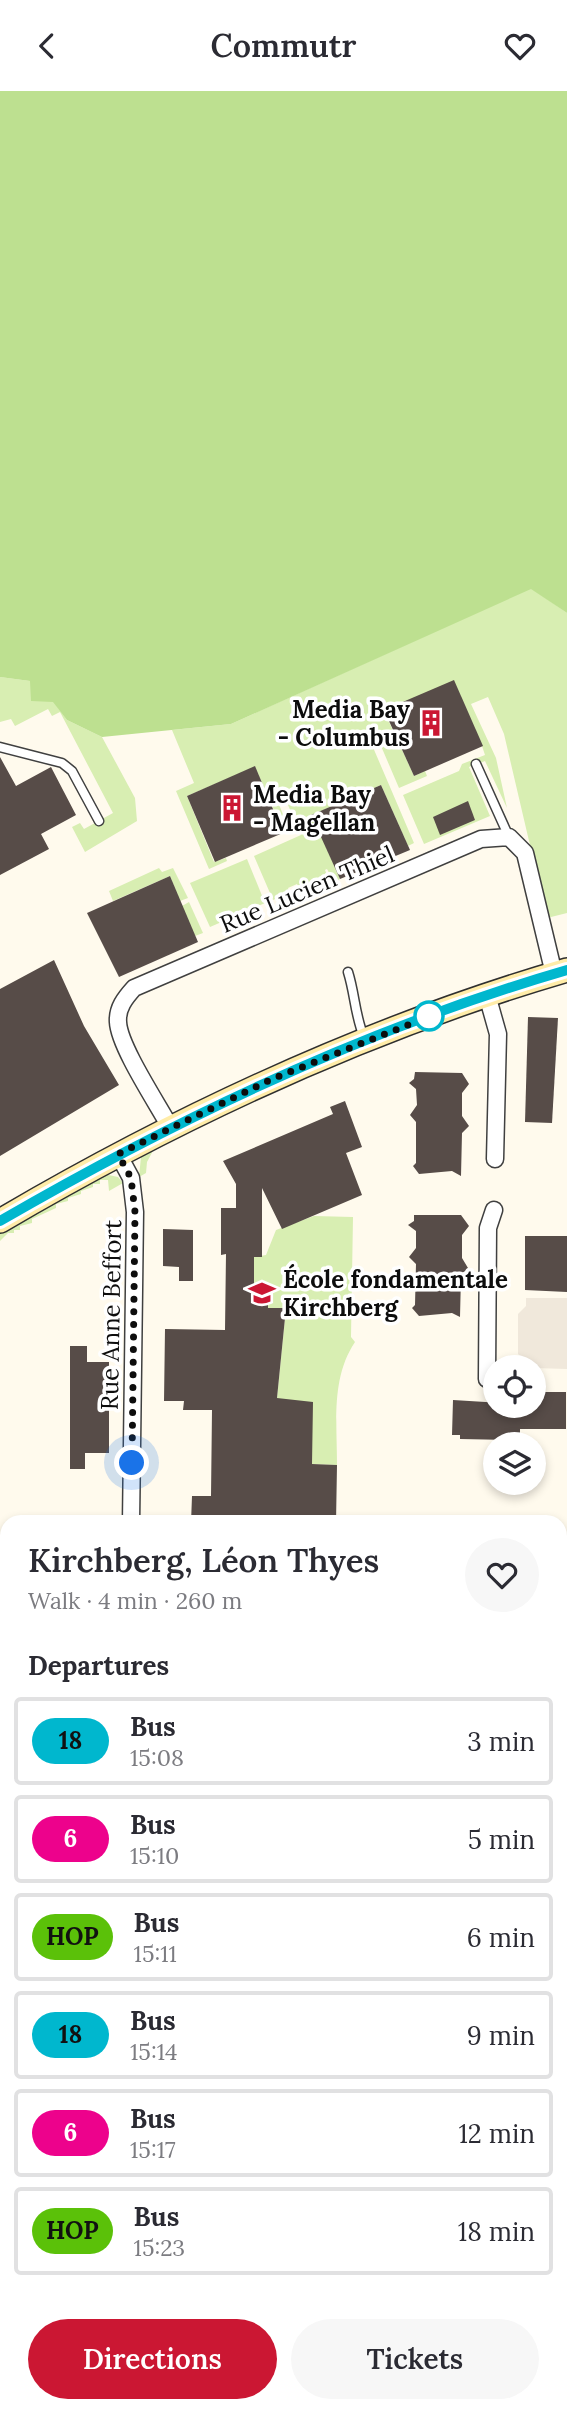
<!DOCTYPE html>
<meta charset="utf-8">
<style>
:root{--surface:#fff;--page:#f7f7f7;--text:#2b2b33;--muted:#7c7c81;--line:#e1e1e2;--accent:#cb1733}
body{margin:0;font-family:Lora,serif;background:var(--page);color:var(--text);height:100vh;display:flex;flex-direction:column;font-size:26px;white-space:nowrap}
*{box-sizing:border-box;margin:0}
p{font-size:23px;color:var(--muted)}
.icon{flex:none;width:38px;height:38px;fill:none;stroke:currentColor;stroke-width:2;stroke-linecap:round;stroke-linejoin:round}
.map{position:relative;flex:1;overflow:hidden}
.panel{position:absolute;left:0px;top:1424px;width:567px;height:898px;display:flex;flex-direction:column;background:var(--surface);border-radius:21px 21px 0 0;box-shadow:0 4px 10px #0003}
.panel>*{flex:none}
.badge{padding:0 14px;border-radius:23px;font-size:24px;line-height:46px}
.buttons{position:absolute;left:483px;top:1264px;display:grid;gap:14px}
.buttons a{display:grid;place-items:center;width:63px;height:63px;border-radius:50%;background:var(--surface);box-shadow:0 4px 10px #0003;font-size:35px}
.you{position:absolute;width:35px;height:35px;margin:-18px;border:5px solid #fff;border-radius:50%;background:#1a73e8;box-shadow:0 0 0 10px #1a73e833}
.map>.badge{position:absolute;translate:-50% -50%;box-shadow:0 0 0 4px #fff}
h2{padding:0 28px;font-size:26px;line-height:63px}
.round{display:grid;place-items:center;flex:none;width:74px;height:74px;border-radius:37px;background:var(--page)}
.head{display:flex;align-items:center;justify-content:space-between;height:119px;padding:0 28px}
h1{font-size:33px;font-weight:600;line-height:52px}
.action{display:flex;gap:14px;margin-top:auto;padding:14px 28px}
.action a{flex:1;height:80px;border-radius:42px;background:var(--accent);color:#fff;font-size:28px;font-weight:600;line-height:80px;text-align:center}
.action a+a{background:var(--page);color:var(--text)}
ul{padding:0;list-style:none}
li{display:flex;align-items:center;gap:21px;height:88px;margin:0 14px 10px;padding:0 14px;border:4px solid var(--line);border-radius:7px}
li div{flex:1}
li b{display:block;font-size:26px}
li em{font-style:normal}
li .badge{min-width:77px;font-weight:700;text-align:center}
header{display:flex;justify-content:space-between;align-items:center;height:91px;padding:0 28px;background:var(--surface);font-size:32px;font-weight:600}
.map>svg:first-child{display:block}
.green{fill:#d8eeb2}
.forest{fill:#bde090}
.plaza{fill:#f0e8db}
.building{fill:#574c48}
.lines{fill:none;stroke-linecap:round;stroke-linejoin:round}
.service-casing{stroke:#404040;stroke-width:11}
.minor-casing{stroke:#404040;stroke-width:19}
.secondary-casing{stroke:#2f2f2f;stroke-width:26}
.service{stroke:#fff;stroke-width:8}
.minor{stroke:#fff;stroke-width:16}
.secondary{stroke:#ffeca8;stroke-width:23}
.line-casing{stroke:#fff;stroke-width:16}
.line{stroke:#00b7ce;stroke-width:10}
.walk{stroke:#0d0d0d;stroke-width:7;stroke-dasharray:0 12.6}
.stop-dot{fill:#fff;stroke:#00b7ce;stroke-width:3.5}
.labels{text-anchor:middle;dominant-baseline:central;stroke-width:7;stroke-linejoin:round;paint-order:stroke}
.poi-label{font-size:24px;font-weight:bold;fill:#0d0d0d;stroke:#fff;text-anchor:start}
.street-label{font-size:24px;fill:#0d0d0d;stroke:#fff}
</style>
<header><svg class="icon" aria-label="back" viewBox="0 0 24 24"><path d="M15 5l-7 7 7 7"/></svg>Commutr<svg class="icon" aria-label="heart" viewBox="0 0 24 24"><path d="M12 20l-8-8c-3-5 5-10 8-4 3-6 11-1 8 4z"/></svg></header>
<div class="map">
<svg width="567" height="2322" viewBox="0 0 567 2322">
<rect width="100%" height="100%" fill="#fffaed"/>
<!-- green -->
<g class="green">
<polygon points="531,497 567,522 567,822 547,827 504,643 488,606 471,613 496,667 507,717 485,670 469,676 490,725 424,753 403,704 459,680 462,673 485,664 482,655 384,620 395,644 372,654 414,752 408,755 381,694 312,724 340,788 334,791 327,778 325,779 331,794 303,805 297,793 288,797 290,802 273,809 254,765 301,744 285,707 278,711 286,731 280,733 255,676 187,705 214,771 226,767 227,770 209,778 176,700 194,692 172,639 231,633"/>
<polygon points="0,586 30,590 54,611 67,629 102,646 135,707 137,730 85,761 72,736 80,732 84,738 113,722 60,621 52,625 48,618 15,635 11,628 0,631"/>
<polygon points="397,648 414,685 425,680 427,685 399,697 381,655"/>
<polygon points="247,768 265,812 210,836 190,792"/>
<polygon points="159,777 162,781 173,777 188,807 180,810 170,785 113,810 109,800"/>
<polygon points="189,811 203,842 195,845 182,815"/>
<polygon points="155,1056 147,1071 146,1082 139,1086 141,1066"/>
<polygon points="104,1083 118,1086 123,1092 109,1100 108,1089 100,1089 100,1093 93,1093 93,1096 81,1100 81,1103 68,1107 68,1110 56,1113 56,1117 32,1128 32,1132 20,1135 20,1139 14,1139 14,1142 8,1142 0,1150 0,1142"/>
<path d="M314 1125 353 1126 351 1246 355 1251C331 1287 337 1331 337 1374L312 1373 277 1307 286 1217H268V1192H254V1166L266 1164 276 1139Z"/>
<polygon points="567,1994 567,2058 560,2052 560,2001"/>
<polygon points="560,2082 567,2085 567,2114 560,2112"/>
<polygon points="567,2125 567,2322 249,2322 255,2315 560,2315 560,2132"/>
<polygon points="7,2132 7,2177 2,2180 7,2186 7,2204 0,2210 0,2136"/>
<polygon points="7,2279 7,2315 56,2316 50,2322 0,2322 0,2286"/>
<polygon points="71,2315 117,2315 110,2322 65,2322"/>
<polygon points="132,2315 214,2315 207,2322 126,2322"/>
</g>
<!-- forest -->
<g class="forest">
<polygon points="0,0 567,0 567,522 531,498 231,633 102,646 67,629 53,611 31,610 30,590 0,586"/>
<polygon points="567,1917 567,1950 560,1953 560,1921"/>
</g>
<!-- plaza -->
<polygon class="plaza" points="526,1207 567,1207 567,1278 534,1277 518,1263 518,1223 526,1215"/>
<!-- building -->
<g class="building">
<polygon points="454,589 483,655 414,685 384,619"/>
<polygon points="0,666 16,695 51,676 76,724 41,743 49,758 0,784"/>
<polygon points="255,675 283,742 215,771 187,705"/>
<polygon points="381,694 410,759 340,788 311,724"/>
<polygon points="468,710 475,729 440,744 433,726"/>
<polygon points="170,785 198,851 119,886 87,822"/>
<polygon points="54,869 84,935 119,994 0,1065 0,898"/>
<polygon points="528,926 558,927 552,1032 525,1031"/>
<polygon points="415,981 462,982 469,993 462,1002 462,1025 469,1035 462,1042 461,1085 452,1080 419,1083 413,1075 416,1072 416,1031 410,1024 417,1014 416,998 409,992 414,988"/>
<polygon points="345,1010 362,1056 346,1062 362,1104 282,1138 262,1097 262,1166 254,1166 254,1192 268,1192 268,1217 286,1217 277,1307 313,1311 312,1373 337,1374 336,1432 191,1432 192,1405 211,1405 212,1319 183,1319 184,1310 164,1310 165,1238 225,1239 226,1163 221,1164 221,1117 236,1117 236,1093 223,1070 333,1023 330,1016"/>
<polygon points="414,1124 461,1124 469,1135 462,1144 462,1167 468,1177 461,1184 460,1226 452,1222 419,1225 412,1217 415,1214 416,1173 409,1166 416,1157 416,1140 408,1134 414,1130"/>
<polygon points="163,1138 193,1139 193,1190 179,1190 179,1176 163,1175"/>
<polygon points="525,1145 567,1145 567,1201 525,1199"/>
<polygon points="70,1255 87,1255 87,1271 109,1271 109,1362 85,1362 85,1378 70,1378"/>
<polygon points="534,1301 566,1301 566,1338 520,1338 520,1346 510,1346 510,1349 460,1348 460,1344 452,1344 453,1309 534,1314"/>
</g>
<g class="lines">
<defs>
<g id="service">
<polyline points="0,656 62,672 72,680 99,730"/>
<polyline points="476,673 509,746"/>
<path d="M348 881C355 903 355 925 364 946"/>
<polyline points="560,1508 567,1508"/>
<polyline points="560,1541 567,1541"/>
<polyline points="560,1613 567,1613"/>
<polyline points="560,1686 567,1686"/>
<polyline points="0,1723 7,1723"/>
<polyline points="560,1777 567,1777"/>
<polyline points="0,1806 7,1806"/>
<polyline points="0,1877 7,1877"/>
</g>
<g id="minor">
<polyline points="487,904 498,943 495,1068"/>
<path d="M170 1036C157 1012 119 955 118 931 117 917 125 907 134 897L481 748 509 746 525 762 554 883"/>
<polyline points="118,1063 131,1087 135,1121 131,1432"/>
<polyline points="487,1288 488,1137 494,1119"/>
<polyline points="560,1470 567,1471"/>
<polyline points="0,1620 7,1620"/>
<polyline points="560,1910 567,1908"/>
<polyline points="0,2270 7,2262"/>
<polyline points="224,2322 230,2315"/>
</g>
<g id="secondary">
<path d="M0 1130C179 1025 368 937 567 879"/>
<polyline points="560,1980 567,1977"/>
<polyline points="0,2071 7,2066"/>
<polyline points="560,2071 567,2074"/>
<polyline points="0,2105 7,2101"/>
</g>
</defs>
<!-- service casing -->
<use href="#service" class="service-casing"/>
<!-- minor casing -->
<use href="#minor" class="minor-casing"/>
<!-- secondary casing -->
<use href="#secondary" class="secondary-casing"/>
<!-- service -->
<use href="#service" class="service"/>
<!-- minor -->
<use href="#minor" class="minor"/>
<!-- secondary -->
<use href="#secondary" class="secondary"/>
</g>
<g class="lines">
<defs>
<path id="line" d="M0 1130C179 1026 367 937 567 879"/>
</defs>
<!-- line casing -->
<use href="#line" class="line-casing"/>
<!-- line -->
<use href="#line" class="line"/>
<!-- walk -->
<polyline class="walk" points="132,1372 135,1121 131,1087 118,1063 272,988 438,922 429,925"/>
</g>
<!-- icons -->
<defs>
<symbol id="building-bare" viewBox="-9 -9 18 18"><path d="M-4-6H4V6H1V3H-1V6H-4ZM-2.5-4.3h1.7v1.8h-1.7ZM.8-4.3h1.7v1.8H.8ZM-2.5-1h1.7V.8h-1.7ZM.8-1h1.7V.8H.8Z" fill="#cb1733" stroke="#fff" stroke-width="2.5" paint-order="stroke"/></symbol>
<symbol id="school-bare" viewBox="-9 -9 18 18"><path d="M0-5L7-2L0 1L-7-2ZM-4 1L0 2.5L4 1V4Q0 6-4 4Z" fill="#cb1733" stroke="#fff" stroke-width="2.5" paint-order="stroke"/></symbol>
</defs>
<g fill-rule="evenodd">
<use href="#building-bare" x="412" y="613" width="38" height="38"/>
<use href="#building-bare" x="213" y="698" width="38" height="38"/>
<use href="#school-bare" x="243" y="1183" width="38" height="38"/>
</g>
<!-- markers -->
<circle class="stop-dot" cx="429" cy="925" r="14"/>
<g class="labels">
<!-- poi labels -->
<g class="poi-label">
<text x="410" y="618" text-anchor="end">Media Bay<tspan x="410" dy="28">- Columbus</tspan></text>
<text x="253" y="703">Media Bay<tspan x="253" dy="28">- Magellan</tspan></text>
<text x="283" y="1188">École fondamentale<tspan x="283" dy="28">Kirchberg</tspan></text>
</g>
<!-- street labels -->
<g class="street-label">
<text transform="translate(307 798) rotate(-23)">Rue Lucien Thiel</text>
<text transform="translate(111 1224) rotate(-89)">Rue Anne Beffort</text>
</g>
</g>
</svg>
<div class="buttons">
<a><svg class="icon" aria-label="locate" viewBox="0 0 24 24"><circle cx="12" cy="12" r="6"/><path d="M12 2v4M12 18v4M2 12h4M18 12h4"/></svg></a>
<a><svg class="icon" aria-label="layers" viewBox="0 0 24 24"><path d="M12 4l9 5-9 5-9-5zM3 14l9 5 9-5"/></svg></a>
</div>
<div class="you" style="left:132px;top:1372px"></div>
<section class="panel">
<div class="head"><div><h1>Kirchberg, Léon Thyes</h1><p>Walk · 4 min · 260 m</p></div><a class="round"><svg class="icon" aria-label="heart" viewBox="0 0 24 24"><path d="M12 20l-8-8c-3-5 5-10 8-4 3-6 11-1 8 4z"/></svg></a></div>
<h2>Departures</h2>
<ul>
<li><span class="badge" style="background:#00b7ce;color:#111">18</span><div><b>Bus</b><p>15:08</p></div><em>3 min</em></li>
<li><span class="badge" style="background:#ed028c;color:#fff">6</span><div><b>Bus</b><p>15:10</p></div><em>5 min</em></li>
<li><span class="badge" style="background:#5bc109;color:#111">HOP</span><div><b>Bus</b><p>15:11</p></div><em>6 min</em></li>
<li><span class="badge" style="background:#00b7ce;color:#111">18</span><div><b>Bus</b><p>15:14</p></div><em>9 min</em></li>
<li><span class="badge" style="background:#ed028c;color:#fff">6</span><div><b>Bus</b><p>15:17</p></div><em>12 min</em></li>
<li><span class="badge" style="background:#5bc109;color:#111">HOP</span><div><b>Bus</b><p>15:23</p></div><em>18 min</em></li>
</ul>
<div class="action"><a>Directions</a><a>Tickets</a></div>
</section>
</div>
